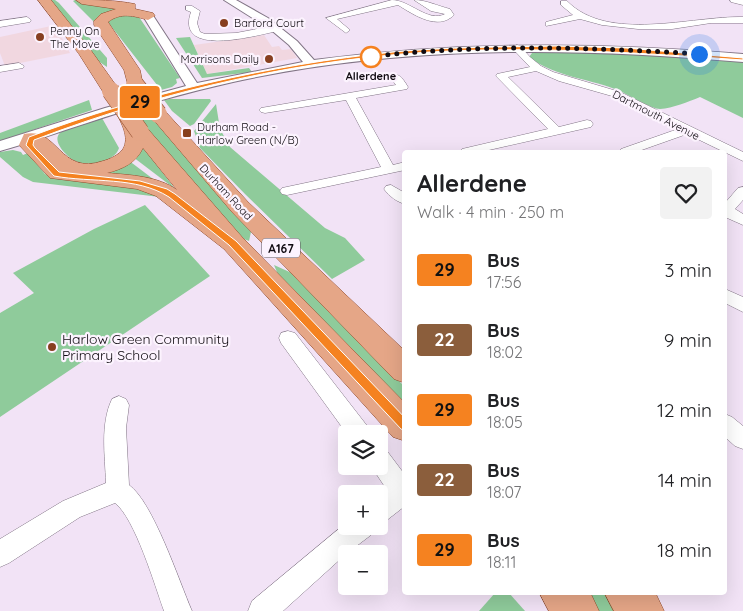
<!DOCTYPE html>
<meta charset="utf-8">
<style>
:root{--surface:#fff;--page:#f2f2f2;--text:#202124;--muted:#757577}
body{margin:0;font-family:Quicksand,sans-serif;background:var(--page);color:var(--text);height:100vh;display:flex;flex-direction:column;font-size:19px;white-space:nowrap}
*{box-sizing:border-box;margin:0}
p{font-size:16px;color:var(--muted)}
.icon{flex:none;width:28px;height:28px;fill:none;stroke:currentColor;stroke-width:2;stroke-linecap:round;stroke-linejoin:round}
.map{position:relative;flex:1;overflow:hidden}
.side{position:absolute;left:402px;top:150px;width:325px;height:445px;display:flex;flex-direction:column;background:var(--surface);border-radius:5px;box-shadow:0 5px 20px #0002}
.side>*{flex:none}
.badge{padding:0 10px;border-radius:4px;font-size:18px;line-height:32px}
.tools{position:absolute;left:338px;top:425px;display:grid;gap:10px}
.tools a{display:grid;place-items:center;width:50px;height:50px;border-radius:5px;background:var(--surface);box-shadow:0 5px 20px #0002;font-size:25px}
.you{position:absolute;width:25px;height:25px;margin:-12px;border:4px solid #fff;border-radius:50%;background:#1a73e8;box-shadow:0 0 0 8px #1a73e833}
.map>.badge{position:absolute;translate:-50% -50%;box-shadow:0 0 0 2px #fff}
.round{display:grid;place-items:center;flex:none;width:52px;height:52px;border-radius:5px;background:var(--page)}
.summary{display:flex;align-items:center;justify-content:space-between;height:85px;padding:0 15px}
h1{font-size:24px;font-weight:700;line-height:38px}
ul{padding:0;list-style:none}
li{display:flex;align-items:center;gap:15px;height:70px;padding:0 15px}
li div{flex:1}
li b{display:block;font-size:19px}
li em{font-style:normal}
li .badge{min-width:55px;font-weight:700;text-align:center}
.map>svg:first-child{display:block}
.commercial{fill:#f1d7e0}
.green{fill:#8fcb9b}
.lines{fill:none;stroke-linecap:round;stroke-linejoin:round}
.minor-casing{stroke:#817485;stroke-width:1}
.tertiary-casing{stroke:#817485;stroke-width:2}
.primary-casing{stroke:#8f492a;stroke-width:1}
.minor{fill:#fff;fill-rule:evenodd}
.tertiary{fill:#fff;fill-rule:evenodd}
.primary{fill:#e5a687;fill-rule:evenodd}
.primary-bridge-casing{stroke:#8f492a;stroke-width:19;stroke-linecap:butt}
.primary-bridge{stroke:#e5a687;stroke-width:18}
.line{fill:#f58220;stroke:#fff}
.walk{stroke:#100b11;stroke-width:5;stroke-dasharray:0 9}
.poi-dot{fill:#873f1f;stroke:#fcf3fe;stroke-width:2}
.stop-dot{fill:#fff;stroke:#f58220;stroke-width:2.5}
.labels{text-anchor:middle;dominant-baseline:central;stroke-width:4.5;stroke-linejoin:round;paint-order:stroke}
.far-poi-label{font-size:11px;fill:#100b11;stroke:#fcf3fe;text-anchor:start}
.far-stop-label{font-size:11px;font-weight:bold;fill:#100b11;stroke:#fcf3fe}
.far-street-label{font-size:11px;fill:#100b11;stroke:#fcf3fe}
.shield{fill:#fcf3fe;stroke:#575158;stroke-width:1}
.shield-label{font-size:12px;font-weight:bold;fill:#100b11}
.poi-label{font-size:14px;fill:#100b11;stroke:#fcf3fe;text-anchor:start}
</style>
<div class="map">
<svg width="743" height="611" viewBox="0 0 743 611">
<rect width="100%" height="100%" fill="#f2e3f6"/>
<!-- commercial -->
<g class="commercial">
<polygon points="51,26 57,29 70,53 5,66 0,53 0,37"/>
<polygon points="264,35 272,47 279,46 282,50 291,49 297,58 207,74 194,45"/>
</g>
<!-- green -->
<g class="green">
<polygon points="49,0 55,0 59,3 107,58 107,67 98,61"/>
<polygon points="75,0 95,5 124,7 94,22 73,1"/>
<polygon points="120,15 139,17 180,78 176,79 177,83 172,87 161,90 107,21"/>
<polygon points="190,37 207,74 249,68 252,72 202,78 176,38"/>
<path d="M540 50 674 55 743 62V118L700 97C688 102 673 108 660 109 652 109 630 96 622 92 591 78 556 78 529 57L532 53Z"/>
<polygon points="170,99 210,99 211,101 194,124 190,126 172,111 164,100"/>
<polygon points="89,100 92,110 0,141 0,133"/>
<polygon points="216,104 220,129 230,147 325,228 345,238 365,260 332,279 245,194 200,148 194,131"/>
<polygon points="144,116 151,117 251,232 249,241 236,236 140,120"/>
<path d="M102 118 119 148C115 162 88 167 75 161 67 157 50 140 61 132 72 124 89 122 102 118Z"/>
<polygon points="142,148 144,148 175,189 133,157"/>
<polygon points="13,150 21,152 23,155 28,153 45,174 54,178 136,187 160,197 33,182 23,177 0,157 0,152"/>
<polygon points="128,160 169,191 92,174"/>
<polygon points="145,205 210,276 0,417 0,313 34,293 13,273 94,229"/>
<polygon points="274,265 294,274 405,387 405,412 281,282"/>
<polygon points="495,593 509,593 525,611 479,611"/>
<polygon points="577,593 605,593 623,611 595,611"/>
</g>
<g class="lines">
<defs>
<g id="minor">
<path d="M392 0C410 0 428 23 445 14L431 11 414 0C426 0 438 6 450 9L454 15C438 31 414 15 398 5L337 19 350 30 346 33 326 18Z"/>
<polygon points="730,0 743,0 743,5 731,2"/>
<path d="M561 1H567C608 43 691 16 743 17V23H711L672 29H638L602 25 580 19 546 26V22L573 15 561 5Z"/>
<path d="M186 6H192L200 11 197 23 200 32 205 34 236 33 278 25 282 28 278 31C257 35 175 59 191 12L186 10Z"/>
<polygon points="27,17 31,20 30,22 0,27 0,21"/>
<polygon points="517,45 520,46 530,57 541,66 553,72 620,92 743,152 743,161 687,134 636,152 619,152 621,149 678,129 612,96 559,81 536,71 508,77 559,127 587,120 591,121 593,124 591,127 480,152 460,152 462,149 548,129 496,76 497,74 530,67 512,48"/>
<polygon points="19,63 24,66 23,68 0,72 0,66"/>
<path d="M395 74C401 75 405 82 408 87L407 89 356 98 393 165 405 162V170L287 195 282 194 280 191 282 188 381 167 346 100 265 113 261 112 259 110 261 108 396 85 390 77Z"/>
<path d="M391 185 405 193V204C397 202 389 196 384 189L386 186Z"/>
<polygon points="743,187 743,200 735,209 743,214 743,225 725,217 725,203 738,188"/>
<polygon points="725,289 743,297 743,312 725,303"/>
<polygon points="288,331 295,333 368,427 371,434 347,434 281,343 279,338 281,333"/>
<path d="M119 396 126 399 129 405 126 428 129 485C153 502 179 581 192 611H164C155 586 135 518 115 503L80 517 9 563 0 567V539L63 501 106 483C105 455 100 424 112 399Z"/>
<polygon points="725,414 732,417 743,426 743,449 735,446 725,437"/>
<polygon points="379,448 387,451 405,475 405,506 387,520 379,524 379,497 387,490 371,466 379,466"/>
<polygon points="346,523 346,526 374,526 371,535 346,554 283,611 248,611 252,601"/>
</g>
<path id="tertiary" d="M224 0H236L268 18 297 41 314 60C457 41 600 42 743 54V62C573 47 400 45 233 82 184 93 135 107 87 123 58 132 30 143 0 151V141L105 108 186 86 143 16 144 14H152L197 83 303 62 289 45 270 29Z"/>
<g id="primary">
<polygon points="38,0 51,0 90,49 120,91 117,95 105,95 79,54"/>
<path d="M76 0C96 0 115 0 135 4V9L153 13 155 16 148 20C134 16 121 12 108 22L140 70 143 85 141 89H129L124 70 94 25V21L101 14 116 9 82 4Z"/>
<path d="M125 107 131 108 141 127 147 128 242 237 405 403V441L393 437 224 249 156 196 137 189 50 178 19 145 24 134C58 126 59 176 103 161 110 159 119 155 123 149 130 137 121 123 116 112L119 108ZM143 148 177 190C158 176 130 175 107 173 123 169 136 163 143 148Z"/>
<polygon points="158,109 164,110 248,202 405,351 405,383 394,379 232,212 152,118 149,114 152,110"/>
<polygon points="539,592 590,592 599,611 549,611"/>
<polygon points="604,592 655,592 664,611 614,611"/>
</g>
</defs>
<!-- minor casing -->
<use href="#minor" class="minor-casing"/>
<!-- tertiary casing -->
<use href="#tertiary" class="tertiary-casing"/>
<!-- primary casing -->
<use href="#primary" class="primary-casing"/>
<!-- minor -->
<use href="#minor" class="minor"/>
<!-- tertiary -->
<use href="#tertiary" class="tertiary"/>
<!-- primary -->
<use href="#primary" class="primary"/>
<defs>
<g id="primary-bridge">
<polyline points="135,85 158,114"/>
<polyline points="111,91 140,132"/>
</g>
</defs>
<!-- primary-bridge casing -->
<use href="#primary-bridge" class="primary-bridge-casing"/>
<!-- primary-bridge -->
<use href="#primary-bridge" class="primary-bridge"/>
</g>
<!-- line -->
<path class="line" d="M556 46 626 48 743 58V60C645 53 548 47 449 51 309 57 165 90 34 140L33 145 35 148 59 172 140 181 167 189 175 194 236 241 409 422 411 426 409 429 405 431 401 429 229 245 169 197C136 176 92 183 54 176L26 145 29 137C146 93 269 65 393 52 448 47 502 47 556 46Z"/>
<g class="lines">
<!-- walk -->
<path class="walk" d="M371 57H366C477 44 588 47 699 54"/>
</g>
<!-- markers -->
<g class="poi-dot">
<circle cx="224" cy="23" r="5"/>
<circle cx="40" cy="37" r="5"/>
<circle cx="269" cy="59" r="5"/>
<rect x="182" y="128" width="10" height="10" rx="2.5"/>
<circle cx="52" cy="347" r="5"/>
</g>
<circle class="stop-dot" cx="371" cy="57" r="10"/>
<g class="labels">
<!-- far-poi labels -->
<g class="far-poi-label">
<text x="234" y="23">Barford Court</text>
<text x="50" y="31">Penny On<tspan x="50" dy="13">The Move</tspan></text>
<text x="259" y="59" text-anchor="end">Morrisons Daily</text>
<text x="197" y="127">Durham Road -<tspan x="197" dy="13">Harlow Green (N/B)</tspan></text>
</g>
<!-- far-stop labels -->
<g class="far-stop-label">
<text x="371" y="76">Allerdene</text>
</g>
<!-- far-street labels -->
<g class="far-street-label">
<text transform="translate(656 115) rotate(27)">Dartmouth Avenue</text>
<text transform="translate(226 192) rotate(47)">Durham Road</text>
</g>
<!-- shield labels -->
<rect class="shield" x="262" y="238.5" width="38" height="19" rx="4"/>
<g class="shield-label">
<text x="281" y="248">A167</text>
</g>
<!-- poi labels -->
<g class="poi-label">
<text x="62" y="339">Harlow Green Community<tspan x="62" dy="16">Primary School</tspan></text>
</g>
</g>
</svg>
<div class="tools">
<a><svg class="icon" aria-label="layers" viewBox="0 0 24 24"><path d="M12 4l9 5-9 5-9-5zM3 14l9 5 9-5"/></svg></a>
<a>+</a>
<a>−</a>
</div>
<div class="you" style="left:699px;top:54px"></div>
<b class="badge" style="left:140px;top:102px;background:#f58220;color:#111">29</b>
<section class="side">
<div class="summary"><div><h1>Allerdene</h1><p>Walk · 4 min · 250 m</p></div><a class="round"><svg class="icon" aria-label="heart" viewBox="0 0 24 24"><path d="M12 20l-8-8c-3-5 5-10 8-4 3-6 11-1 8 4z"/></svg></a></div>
<ul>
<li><span class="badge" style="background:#f58220;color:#111">29</span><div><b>Bus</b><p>17:56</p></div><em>3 min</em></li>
<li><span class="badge" style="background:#8b5e3c;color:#fff">22</span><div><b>Bus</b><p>18:02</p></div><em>9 min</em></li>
<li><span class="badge" style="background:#f58220;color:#111">29</span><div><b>Bus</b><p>18:05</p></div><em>12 min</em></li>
<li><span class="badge" style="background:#8b5e3c;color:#fff">22</span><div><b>Bus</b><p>18:07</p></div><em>14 min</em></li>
<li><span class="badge" style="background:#f58220;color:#111">29</span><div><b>Bus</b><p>18:11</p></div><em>18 min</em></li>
</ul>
</section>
</div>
